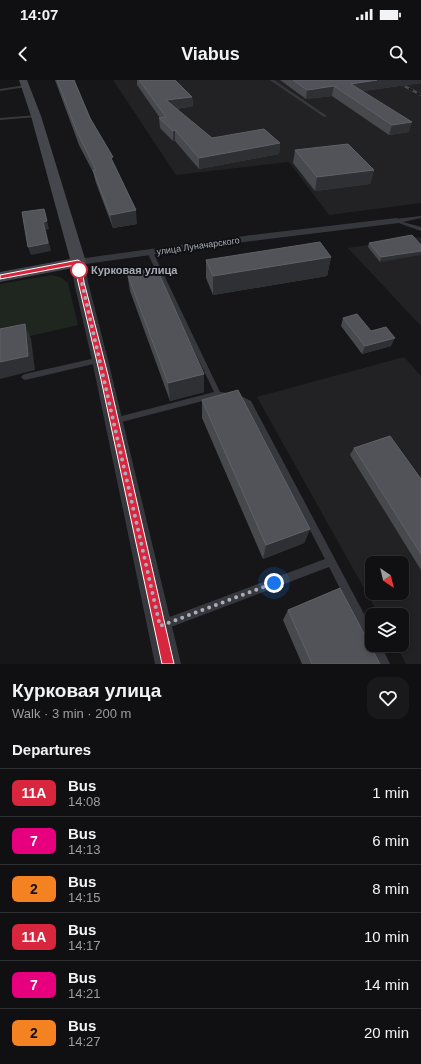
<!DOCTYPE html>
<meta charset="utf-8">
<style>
:root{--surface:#101012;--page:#19191b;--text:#f1f3f6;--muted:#9c9d9f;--line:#303032}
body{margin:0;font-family:Helvetica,sans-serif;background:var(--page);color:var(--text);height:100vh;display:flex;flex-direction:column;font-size:15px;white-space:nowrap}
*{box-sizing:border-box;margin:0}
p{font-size:13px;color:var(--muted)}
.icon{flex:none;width:22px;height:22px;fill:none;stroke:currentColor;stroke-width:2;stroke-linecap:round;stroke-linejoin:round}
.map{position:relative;height:584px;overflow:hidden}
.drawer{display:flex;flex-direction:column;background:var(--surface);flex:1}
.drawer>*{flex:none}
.badge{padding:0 8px;border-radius:6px;font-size:14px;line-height:26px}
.needle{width:26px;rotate:145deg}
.buttons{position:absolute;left:365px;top:476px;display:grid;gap:8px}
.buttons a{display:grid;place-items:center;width:44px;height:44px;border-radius:8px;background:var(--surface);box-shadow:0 2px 6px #0003,0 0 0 1px var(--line);font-size:20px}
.you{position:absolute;width:20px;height:20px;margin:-10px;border:3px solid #fff;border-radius:50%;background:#1a73e8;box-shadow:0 0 0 6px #1a73e833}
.map>.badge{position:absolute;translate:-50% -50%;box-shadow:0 0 0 2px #fff}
h2{padding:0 12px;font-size:15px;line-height:36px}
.round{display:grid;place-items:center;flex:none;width:42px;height:42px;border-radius:12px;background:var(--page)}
.headline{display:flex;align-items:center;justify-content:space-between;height:68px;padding:0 12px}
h1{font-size:19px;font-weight:700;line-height:30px}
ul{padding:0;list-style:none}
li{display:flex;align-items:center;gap:12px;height:48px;padding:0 12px;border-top:1px solid var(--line)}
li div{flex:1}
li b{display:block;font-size:15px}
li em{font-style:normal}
li .badge{min-width:44px;font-weight:700;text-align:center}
.status{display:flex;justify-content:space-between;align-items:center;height:28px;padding:0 20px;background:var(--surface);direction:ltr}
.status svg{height:11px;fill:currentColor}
header{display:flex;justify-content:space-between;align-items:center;height:52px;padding:0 12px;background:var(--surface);font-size:18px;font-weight:700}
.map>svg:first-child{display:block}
.built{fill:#222225;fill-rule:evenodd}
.green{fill:#1e261f}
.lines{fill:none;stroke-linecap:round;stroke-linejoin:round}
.service{fill:#37383d;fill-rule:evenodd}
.minor{fill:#37383d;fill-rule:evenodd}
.tertiary{fill:#37383d;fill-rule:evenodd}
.secondary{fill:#45474d;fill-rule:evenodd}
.rail-casing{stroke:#4a4c52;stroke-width:2.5}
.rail{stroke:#111113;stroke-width:1.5;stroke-dasharray:4.5;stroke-linecap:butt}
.wall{fill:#47494d}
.shaded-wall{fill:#2f3033}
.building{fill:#525359;stroke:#5f6168}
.line{fill:#d7263d;stroke:#fff}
.walk{stroke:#a8adb8;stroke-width:4;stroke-dasharray:0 7.2}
.stop-dot{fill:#fff;stroke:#d7263d;stroke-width:2}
.labels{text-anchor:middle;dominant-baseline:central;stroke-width:4;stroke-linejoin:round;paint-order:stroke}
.far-street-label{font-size:9px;fill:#a8adb8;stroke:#111113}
.stop-label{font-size:11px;font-weight:bold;fill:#a8adb8;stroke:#111113;text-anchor:start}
</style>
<div class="status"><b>14:07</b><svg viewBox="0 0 49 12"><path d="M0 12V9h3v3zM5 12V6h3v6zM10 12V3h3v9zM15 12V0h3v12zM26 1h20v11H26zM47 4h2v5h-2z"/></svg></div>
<header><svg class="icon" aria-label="back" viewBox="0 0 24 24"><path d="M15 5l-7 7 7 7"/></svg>Viabus<svg class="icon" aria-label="search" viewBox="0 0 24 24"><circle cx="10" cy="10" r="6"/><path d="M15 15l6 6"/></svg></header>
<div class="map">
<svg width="421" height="584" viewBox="0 0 421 584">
<rect width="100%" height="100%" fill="#161618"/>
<!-- built -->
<g class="built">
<polygon points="113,0 421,0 421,123 329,135 289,82 176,95"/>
<polygon points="416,157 421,158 421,246 348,168"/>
<path d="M404 277 421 296V584H406L396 565H402V535H379L257 317ZM372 483H402V513H372Z"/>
</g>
<!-- green -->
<polygon class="green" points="52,195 62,198 68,203 78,245 0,263 0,204"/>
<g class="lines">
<!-- service -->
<g class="service">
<polygon points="270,0 274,0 327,36 324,37"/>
<polygon points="25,5 26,7 0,11 0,9"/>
<polygon points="37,35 38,36 36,37 0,40 0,38"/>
<polygon points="421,136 421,138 403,142 421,147 421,151 393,141 396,139"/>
<polygon points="150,170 153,172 220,312 237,314 251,321 372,549 372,565 381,565 390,584 379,584 329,487 163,550 159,549 158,545 159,541 325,479 245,325 236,320 218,317 114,344 111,343 110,341 111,339 114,338 214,312 147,172"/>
<polygon points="100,277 103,280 102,282 25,300 23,299 21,297 23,295 25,294"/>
</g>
<!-- minor -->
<polygon class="minor" points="396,138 399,139 401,141 399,143 252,161 78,185 73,182 78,179 252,155"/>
<!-- tertiary -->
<polygon class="tertiary" points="78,178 83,179 85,182 88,202 108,280 181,584 155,584 92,280 74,202 71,182 73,179"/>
<!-- secondary -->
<polygon class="secondary" points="19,0 27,0 41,36 86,182 83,185 78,187 0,202 0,192 70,179 31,36"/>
<defs>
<polyline id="rail" points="393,0 421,15"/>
</defs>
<!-- rail casing -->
<use href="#rail" class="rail-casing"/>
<!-- rail -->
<use href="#rail" class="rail"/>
</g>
<!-- wall -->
<g class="wall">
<polygon points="55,0 74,0 90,38 114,84 137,144 113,148 96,103 93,92 79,65"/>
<polygon points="137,0 175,0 192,17 193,26 176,29 212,58 280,63 279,74 199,89 175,61 173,61 160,48 159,38 160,38 137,5"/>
<polygon points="280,0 421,0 421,3 363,11 409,52 389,55 332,16 306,19"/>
<polygon points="295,70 374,90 370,104 315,111 293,83"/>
<polygon points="369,163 421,165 380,182 368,167"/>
<polygon points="331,177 327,196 213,215 206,198 206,180"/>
<polygon points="127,193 204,294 204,312 170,321 130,211"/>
<polygon points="343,238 371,251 391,266 362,274 341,246"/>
<polygon points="202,320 310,449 304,463 263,479 202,338"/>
<polygon points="354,368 421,399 421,490 350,375"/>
<polygon points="288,530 380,584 302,584 283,540"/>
</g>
<!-- shaded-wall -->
<g class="shaded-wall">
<polygon points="377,0 421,0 421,3 349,13 351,4"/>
<polygon points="334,6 332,16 306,19 307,10"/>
<polygon points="192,17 193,26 167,30 166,20"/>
<polygon points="412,42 409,52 389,55 392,45"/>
<polygon points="175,50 175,61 173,61 173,51"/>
<polygon points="280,63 279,74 199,89 199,78"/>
<polygon points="374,90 370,104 315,111 317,97"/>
<polygon points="44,129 49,149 46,150 51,171 31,175 28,167 43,142"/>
<polygon points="136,130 137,144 113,148 110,135"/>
<polygon points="421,171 421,175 380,182 381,177"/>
<polygon points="331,177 327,196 213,215 213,196"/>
<polygon points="25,244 31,259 35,290 0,299 0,282"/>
<polygon points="395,258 391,266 362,274 365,266"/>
<polygon points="204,294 204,312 170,321 168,303"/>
<polygon points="310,449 304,463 263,479 266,465"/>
</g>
<!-- building -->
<g class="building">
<polygon points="57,0 74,0 90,38 113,77 111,78 136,130 110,135 93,90 96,90 77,52"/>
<polygon points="139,0 175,0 192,17 166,20 212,58 264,49 280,63 199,78 175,50 173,51 159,38 166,37"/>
<polygon points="293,0 377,0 351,4 412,42 392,45 334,6 307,10"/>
<polygon points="348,64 374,90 317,97 295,70"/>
<polygon points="44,129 47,141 43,142 48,163 28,167 22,132"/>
<polygon points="412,155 421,165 421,171 381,177 369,163"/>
<polygon points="320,162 331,177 213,196 206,180"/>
<polygon points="156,187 204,294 168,303 127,193"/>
<polygon points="357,234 371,251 386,247 395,258 365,266 343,238"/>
<polygon points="25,244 28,276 0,282 0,249"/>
<polygon points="238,310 310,449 266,465 202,320"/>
<polygon points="390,356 421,399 421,474 354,368"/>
<polygon points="340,508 380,584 312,584 288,530"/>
</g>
<!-- line -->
<polygon class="line" points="78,180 81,182 84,202 108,295 174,584 162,584 100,295 78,202 75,185 0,199 0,195"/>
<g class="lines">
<!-- walk -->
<polyline class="walk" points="79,190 160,546 274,503"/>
</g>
<!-- markers -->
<circle class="stop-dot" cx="79" cy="190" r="8"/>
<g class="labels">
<!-- far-street labels -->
<g class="far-street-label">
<text transform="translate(198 166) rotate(-8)">улица Луначарского</text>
</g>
<!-- stop labels -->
<g class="stop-label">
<text x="91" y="190">Курковая улица</text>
</g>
</g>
</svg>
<div class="buttons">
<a><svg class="needle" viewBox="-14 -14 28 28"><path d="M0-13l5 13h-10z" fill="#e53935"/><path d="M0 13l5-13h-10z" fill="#9c9d9f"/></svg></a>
<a><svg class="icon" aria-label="layers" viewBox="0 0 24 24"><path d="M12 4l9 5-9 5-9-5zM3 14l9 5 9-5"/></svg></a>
</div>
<div class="you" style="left:274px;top:503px"></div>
</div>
<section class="drawer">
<div class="headline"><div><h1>Курковая улица</h1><p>Walk · 3 min · 200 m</p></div><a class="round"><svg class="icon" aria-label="heart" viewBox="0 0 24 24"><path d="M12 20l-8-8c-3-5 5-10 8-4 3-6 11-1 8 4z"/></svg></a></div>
<h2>Departures</h2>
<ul>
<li><span class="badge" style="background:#d7263d;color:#fff">11А</span><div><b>Bus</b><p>14:08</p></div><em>1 min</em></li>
<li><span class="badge" style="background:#e6007e;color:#fff">7</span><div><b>Bus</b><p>14:13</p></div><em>6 min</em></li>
<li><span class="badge" style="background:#f58220;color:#111">2</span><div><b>Bus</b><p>14:15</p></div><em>8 min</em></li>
<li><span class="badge" style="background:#d7263d;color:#fff">11А</span><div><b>Bus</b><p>14:17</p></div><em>10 min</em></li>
<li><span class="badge" style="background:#e6007e;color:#fff">7</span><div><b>Bus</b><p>14:21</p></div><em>14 min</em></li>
<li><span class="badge" style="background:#f58220;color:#111">2</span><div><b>Bus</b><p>14:27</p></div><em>20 min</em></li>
</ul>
</section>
